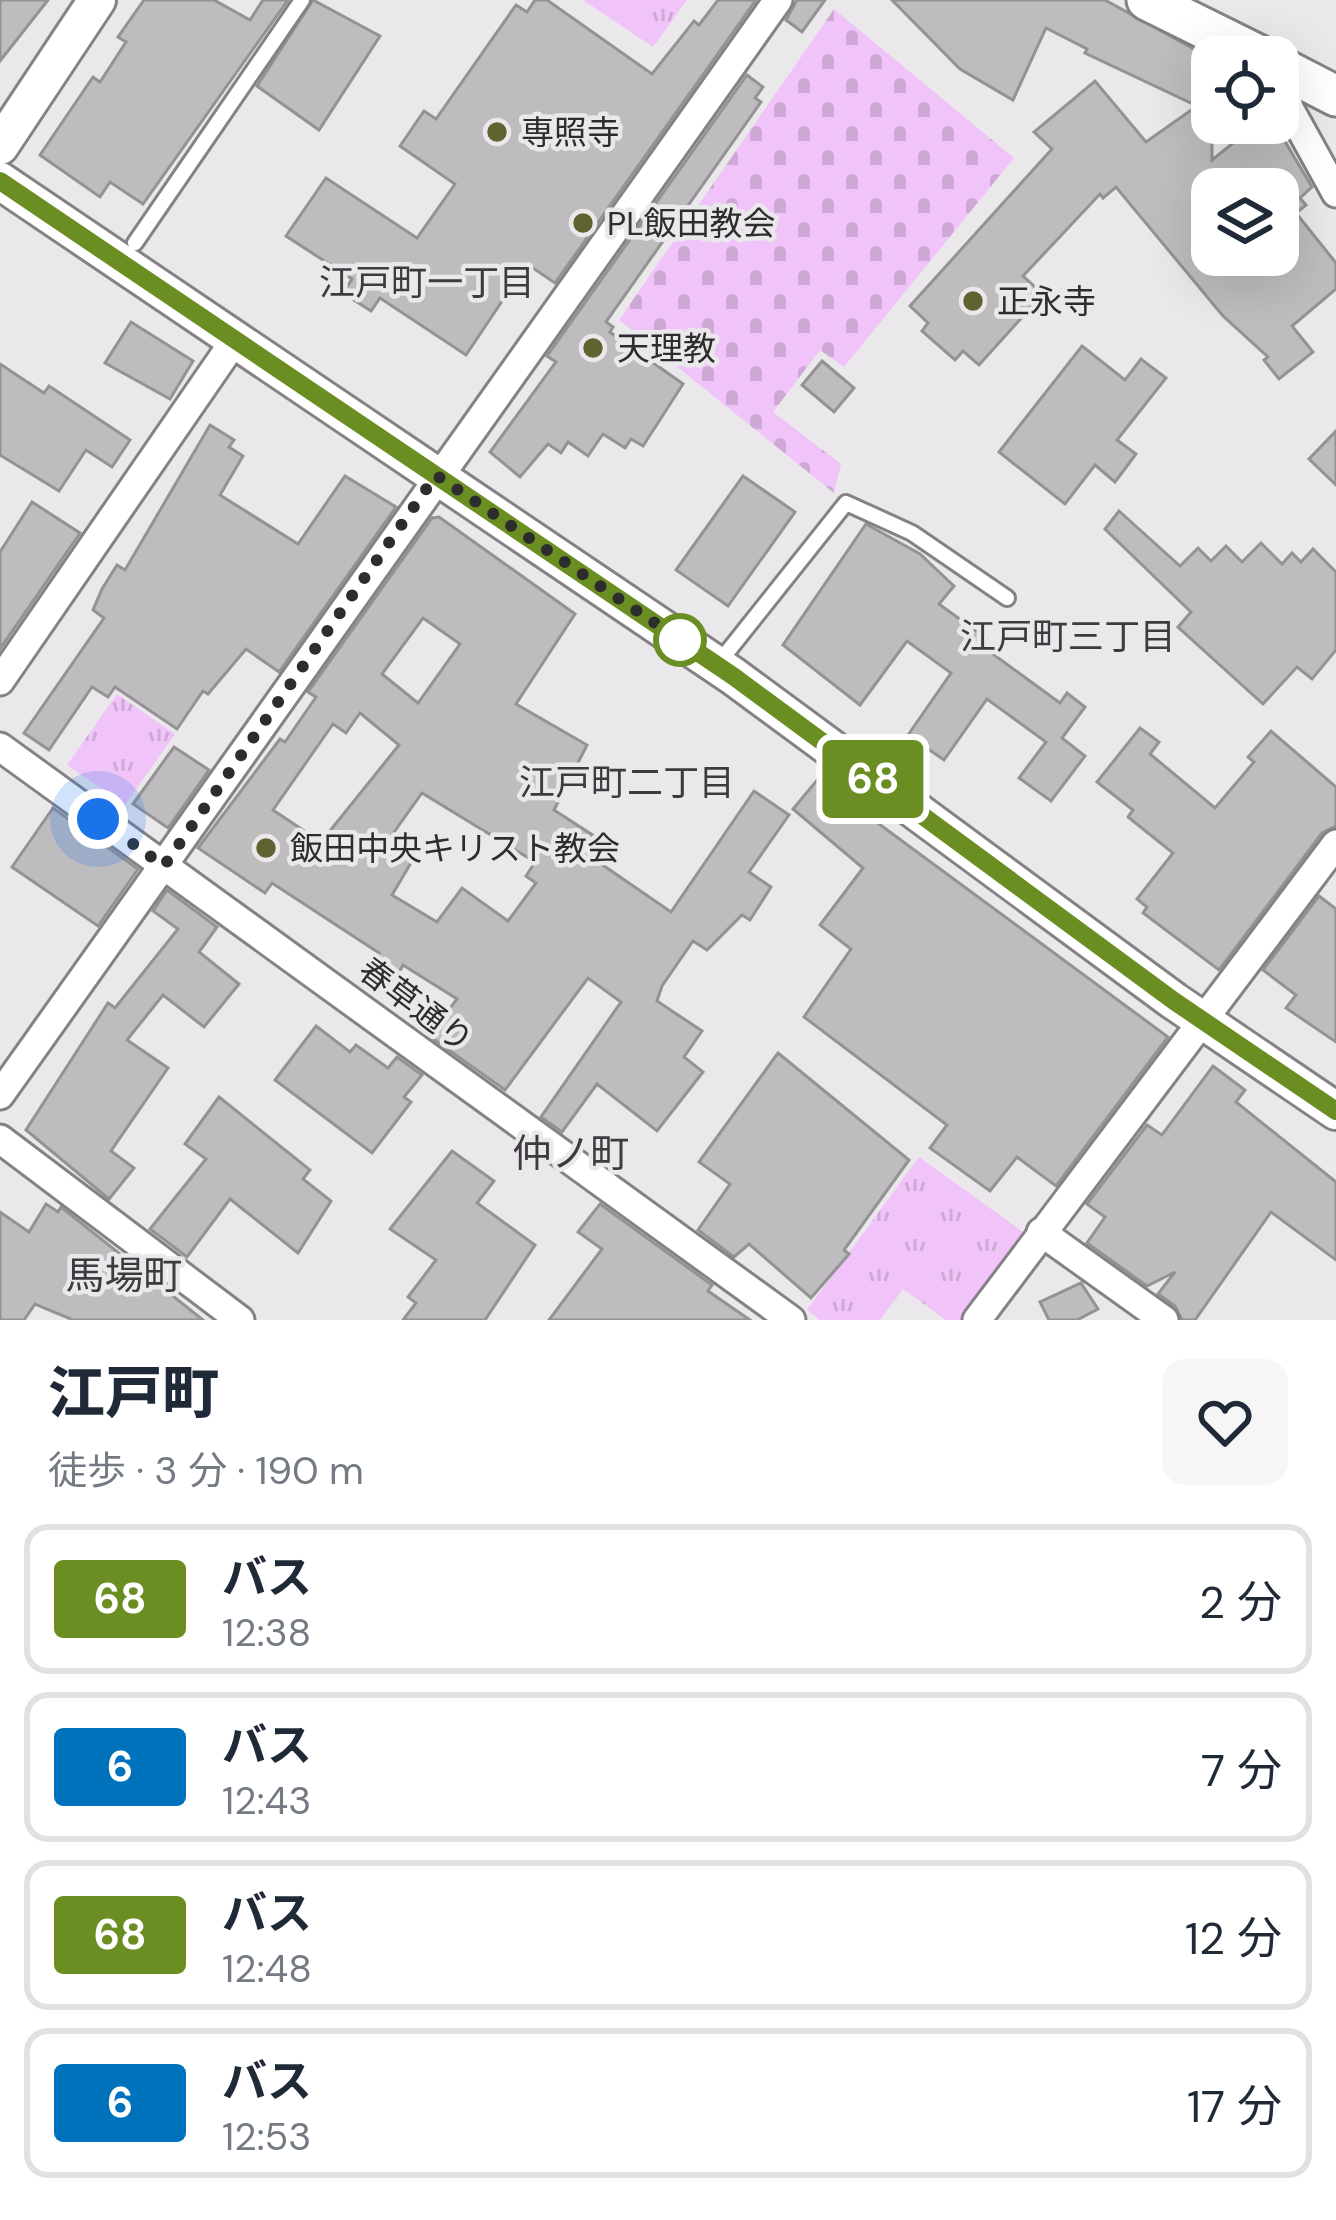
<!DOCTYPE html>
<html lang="ja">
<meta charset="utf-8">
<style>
:root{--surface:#fff;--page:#f6f6f7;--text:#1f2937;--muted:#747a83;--line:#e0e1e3}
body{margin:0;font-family:"DM Sans","Noto Sans JP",sans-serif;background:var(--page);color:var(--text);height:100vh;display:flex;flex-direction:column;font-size:45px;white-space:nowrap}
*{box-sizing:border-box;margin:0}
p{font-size:39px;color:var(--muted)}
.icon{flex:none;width:66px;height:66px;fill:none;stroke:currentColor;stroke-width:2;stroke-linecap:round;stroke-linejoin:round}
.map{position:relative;height:1320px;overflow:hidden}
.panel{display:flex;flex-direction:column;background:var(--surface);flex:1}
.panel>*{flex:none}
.badge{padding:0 24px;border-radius:9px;font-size:42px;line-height:78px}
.controls{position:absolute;left:1191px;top:36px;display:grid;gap:24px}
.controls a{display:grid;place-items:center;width:108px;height:108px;border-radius:24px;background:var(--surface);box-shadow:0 12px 48px #0002;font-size:60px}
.you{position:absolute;width:60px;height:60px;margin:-30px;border:9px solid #fff;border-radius:50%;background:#1a73e8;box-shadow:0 0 0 18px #1a73e833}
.map>.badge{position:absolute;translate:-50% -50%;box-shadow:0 0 0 6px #fff}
.round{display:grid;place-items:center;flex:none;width:126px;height:126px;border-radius:24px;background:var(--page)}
.summary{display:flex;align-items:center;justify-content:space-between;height:204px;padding:0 48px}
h1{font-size:57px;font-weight:800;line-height:90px}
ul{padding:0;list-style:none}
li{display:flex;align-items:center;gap:36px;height:150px;margin:0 24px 18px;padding:0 24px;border:6px solid var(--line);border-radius:24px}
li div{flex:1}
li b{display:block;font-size:45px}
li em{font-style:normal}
li .badge{min-width:132px;font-weight:700;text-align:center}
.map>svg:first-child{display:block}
.cemetery{fill:url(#cemetery-stones)}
.park{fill:url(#park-tufts)}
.building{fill:#bfbcc0;stroke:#959295;stroke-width:3;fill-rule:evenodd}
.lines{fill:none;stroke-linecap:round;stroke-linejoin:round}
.service-casing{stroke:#858286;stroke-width:20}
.minor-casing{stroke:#858286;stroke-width:33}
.tertiary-casing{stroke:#858286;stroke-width:42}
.secondary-casing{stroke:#858286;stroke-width:45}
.service{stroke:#fff;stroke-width:14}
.minor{stroke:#fff;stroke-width:27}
.tertiary{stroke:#fff;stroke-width:36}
.secondary{stroke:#fff;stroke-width:39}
.line-casing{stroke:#fff;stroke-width:27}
.line{stroke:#6b8e23;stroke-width:18}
.walk{stroke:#2e2d2e;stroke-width:12;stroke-dasharray:0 21.6}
.poi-dot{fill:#606230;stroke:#ebe8ec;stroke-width:4.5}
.stop-dot{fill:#fff;stroke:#6b8e23;stroke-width:6}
.labels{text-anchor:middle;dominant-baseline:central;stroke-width:9;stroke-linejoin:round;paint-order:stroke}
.poi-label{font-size:33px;fill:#2e2d2e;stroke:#ebe8ec;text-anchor:start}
.street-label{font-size:33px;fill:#2e2d2e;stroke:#ebe8ec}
.neighbourhood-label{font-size:36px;fill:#3e3b3f;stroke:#ebe8ec}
.quarter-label{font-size:39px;fill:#3e3b3f;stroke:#ebe8ec}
</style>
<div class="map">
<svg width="1336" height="1320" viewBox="0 0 1336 1320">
<defs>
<pattern id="cemetery-stones" width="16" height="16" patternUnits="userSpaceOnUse" patternTransform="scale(3)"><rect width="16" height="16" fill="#f0c4f8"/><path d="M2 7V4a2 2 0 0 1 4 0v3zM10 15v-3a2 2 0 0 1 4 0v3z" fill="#cea9d5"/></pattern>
<pattern id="park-tufts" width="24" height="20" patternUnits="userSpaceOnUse" patternTransform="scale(3)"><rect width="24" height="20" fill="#f0c4f8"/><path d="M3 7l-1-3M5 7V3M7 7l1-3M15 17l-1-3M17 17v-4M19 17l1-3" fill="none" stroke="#cea9d5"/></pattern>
</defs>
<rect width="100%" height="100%" fill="#ebe8ec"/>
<!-- cemetery -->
<polygon class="cemetery" points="834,9 1014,158 844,367 820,350 773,412 841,464 834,493 619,320"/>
<!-- park -->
<g class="park">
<polygon points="583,0 687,0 653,47"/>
<polygon points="117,694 175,734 125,805 67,765"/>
<polygon points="919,1157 1026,1234 963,1320 946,1320 903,1289 880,1320 820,1320 807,1310"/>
</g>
<!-- building -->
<g class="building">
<polygon points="0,0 48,0 0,61"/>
<polygon points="144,0 214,0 250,20 263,0 288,0 143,204 110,182 100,197 40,155 93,77 100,82 126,42 118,37"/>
<polygon points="313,0 380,36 319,130 257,86"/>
<polygon points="535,0 547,0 652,74 694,21 699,25 718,0 756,0 555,283 527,264 466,355 380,298 371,311 343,293 352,279 286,236 326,178 417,238 455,184 400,146 424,111 436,119 516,5 527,12"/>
<polygon points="797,0 825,0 802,32 786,20"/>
<path d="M892 0H1105L1212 59V160L1258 123H1274L1312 187 1300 198 1306 205 1296 213 1336 263V289L1292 326 1313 352 1279 379 1264 360 1268 357 1223 316 1116 187 1103 198 1100 194 1023 276 1043 294 979 365 963 351 955 360 922 331 928 323 910 306 1052 149 1034 132 1095 81 1146 142 1197 106 1085 53 1087 49 1046 28 1013 100 960 69ZM1212 189H1278V255H1212Z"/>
<polygon points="747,75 763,87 755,98 761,102 606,322 613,327 610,332 683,384 643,446 631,439 625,448 603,434 588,456 568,442 561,453 548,444 520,477 490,452 556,362 547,356"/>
<polygon points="131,322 193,361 170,399 105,363"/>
<polygon points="1082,346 1125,380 1141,359 1166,378 1117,440 1136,454 1115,482 1095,465 1065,504 999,452"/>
<polygon points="822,361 854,388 834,412 802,385"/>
<polygon points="0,364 44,393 49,386 130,440 112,467 86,450 59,491 0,455"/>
<polygon points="210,425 234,440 229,447 243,456 220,495 298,544 345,476 396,507 279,672 246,649 208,694 203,691 177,729 115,687 108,697 92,687 49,750 24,733 104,618 93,610 102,589 117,565 125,570"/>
<polygon points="1336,431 1336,485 1309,459"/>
<polygon points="743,476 795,512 728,606 676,570"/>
<polygon points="32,502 80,533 0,649 0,552"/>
<polygon points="1119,511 1180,566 1198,548 1211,561 1226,546 1242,562 1261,543 1282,564 1292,553 1301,562 1313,549 1336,572 1336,650 1312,679 1297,667 1263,704 1178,627 1191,612 1105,529"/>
<path d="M439 517 575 614 516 704 587 745 554 810 605 843 594 859 671 912 754 791 789 815 749 872 771 887 750 920 742 915 707 950 693 941 662 986 657 1001 702 1031 684 1057 703 1072 657 1131 597 1084 562 1132 541 1117 621 1002 588 978 505 1090 429 1036 457 999 403 965 396 978 373 963 379 953 272 883 265 893 198 848 280 739 285 742 316 697 308 692 432 518ZM423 618 460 644 418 703 382 674ZM360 713 399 745 321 842 273 810 333 724 346 733ZM422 793 535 862 526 876 536 883 508 921 462 888 437 922 392 895 418 851 392 835Z"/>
<polygon points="866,524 920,554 954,586 939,604 987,639 982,646 1060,703 1067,693 1085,707 1062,738 1085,756 1051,801 1019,778 1046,742 987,699 944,760 908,735 951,673 907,641 860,705 783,645"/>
<polygon points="1140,728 1159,742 1150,754 1215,808 1254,762 1248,757 1271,731 1336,787 1336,826 1322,833 1219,970 1143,913 1147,907 1137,899 1173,853 1128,817 1133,810 1097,782"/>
<polygon points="174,747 209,770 168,828 133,804"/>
<polygon points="818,779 1168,1037 1056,1186 1017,1157 990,1191 930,1148 947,1125 804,1017 851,949 820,925 863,868 793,809"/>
<polygon points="53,808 138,869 98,926 12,867"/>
<polygon points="167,890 217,927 199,952 239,984 204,1027 163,995 127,1040 168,1068 111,1151 134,1168 109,1199 26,1130 108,1003 115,1008 178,929 153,911"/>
<polygon points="1319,896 1336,909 1336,1042 1286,1008 1296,995 1263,970"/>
<polygon points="316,1026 350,1052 356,1045 388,1068 397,1057 422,1075 404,1097 411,1102 372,1153 275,1080"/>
<polygon points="778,1053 909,1160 844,1250 849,1254 811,1298 749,1244 734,1257 698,1230 730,1184 699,1162"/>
<polygon points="1213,1066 1245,1090 1236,1102 1336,1182 1336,1260 1271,1212 1195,1320 1182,1320 1175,1306 1158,1294 1175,1272 1147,1286 1087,1243 1105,1217 1087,1204 1147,1125 1162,1135"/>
<polygon points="219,1097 310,1170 303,1179 331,1201 298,1253 230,1199 187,1257 150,1229 206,1159 185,1144"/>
<polygon points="452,1151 494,1181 477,1203 535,1245 485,1320 403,1320 416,1303 408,1297 436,1260 390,1229"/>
<polygon points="46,1204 58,1212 61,1207 203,1320 73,1320 35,1304 24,1320 0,1320 0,1212 29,1232"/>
<polygon points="600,1204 712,1285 708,1291 750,1320 549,1320 602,1249 578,1232"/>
<polygon points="1081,1283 1098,1309 1077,1320 1049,1320 1040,1302"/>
</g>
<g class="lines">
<defs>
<g id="service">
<polyline points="135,243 302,0"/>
<polyline points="717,665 846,503 912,533 1007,598"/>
</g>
<g id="minor">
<polyline points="1280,67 1289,108 1336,193"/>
<polyline points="0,681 235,340"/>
<polyline points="0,747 791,1320"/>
<polyline points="0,1095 778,0"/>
<polyline points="0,1139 240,1320"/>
<polyline points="1041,1232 1164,1320"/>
<polyline points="977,1320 1336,844"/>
</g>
<g id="tertiary">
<polyline points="0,146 97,0"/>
<polyline points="0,181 733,676 1174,1001 1336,1111"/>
</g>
<g id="secondary">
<polyline points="1147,0 1262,57"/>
<polyline points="1278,66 1336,96"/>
</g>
</defs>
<!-- service casing -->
<use href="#service" class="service-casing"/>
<!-- minor casing -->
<use href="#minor" class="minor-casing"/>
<!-- tertiary casing -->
<use href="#tertiary" class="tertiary-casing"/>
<!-- secondary casing -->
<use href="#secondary" class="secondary-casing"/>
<!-- service -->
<use href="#service" class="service"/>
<!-- minor -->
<use href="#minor" class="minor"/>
<!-- tertiary -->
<use href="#tertiary" class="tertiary"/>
<!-- secondary -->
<use href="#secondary" class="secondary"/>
</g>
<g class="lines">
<defs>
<polyline id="line" points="0,181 733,676 1174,1001 1336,1111"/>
</defs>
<!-- line casing -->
<use href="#line" class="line-casing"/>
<!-- line -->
<use href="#line" class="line"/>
<!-- walk -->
<polyline class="walk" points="98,819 164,866 436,475 680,640"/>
</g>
<!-- markers -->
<g class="poi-dot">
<circle cx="497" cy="132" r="12"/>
<circle cx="583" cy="223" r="12"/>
<circle cx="973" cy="301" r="12"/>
<circle cx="593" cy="348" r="12"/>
<circle cx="266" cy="848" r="12"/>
</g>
<circle class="stop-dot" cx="680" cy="640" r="24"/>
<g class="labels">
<!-- poi labels -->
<g class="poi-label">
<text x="521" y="132">専照寺</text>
<text x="607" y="223">PL飯田教会</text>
<text x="997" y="301">正永寺</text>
<text x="617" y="348">天理教</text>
<text x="290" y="848">飯田中央キリスト教会</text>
</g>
<!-- street labels -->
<g class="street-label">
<text transform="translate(416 1005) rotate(37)">春草通り</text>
</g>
<!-- neighbourhood labels -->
<g class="neighbourhood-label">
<text x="427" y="282">江戸町一丁目</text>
<text x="1068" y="636">江戸町三丁目</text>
<text x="627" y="782">江戸町二丁目</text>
</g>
<!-- quarter labels -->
<g class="quarter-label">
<text x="571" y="1153">仲ノ町</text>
<text x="124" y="1275">馬場町</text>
</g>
</g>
</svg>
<div class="controls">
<a><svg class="icon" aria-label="locate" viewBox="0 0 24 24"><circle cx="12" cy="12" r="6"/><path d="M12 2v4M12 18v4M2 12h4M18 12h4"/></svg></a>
<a><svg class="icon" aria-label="layers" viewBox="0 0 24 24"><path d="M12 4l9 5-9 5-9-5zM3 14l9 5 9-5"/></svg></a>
</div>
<div class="you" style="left:98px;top:819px"></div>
<b class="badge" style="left:873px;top:779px;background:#6b8e23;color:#fff">68</b>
</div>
<section class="panel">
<div class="summary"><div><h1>江戸町</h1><p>徒歩 · 3 分 · 190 m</p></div><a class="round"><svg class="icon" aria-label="heart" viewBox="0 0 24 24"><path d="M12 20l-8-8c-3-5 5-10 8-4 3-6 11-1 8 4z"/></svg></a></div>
<ul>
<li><span class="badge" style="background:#6b8e23;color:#fff">68</span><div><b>バス</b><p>12:38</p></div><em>2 分</em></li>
<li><span class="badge" style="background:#0072bc;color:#fff">6</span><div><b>バス</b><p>12:43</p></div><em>7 分</em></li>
<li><span class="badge" style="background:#6b8e23;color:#fff">68</span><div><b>バス</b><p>12:48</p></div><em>12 分</em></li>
<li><span class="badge" style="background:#0072bc;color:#fff">6</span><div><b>バス</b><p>12:53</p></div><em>17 分</em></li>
</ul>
</section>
